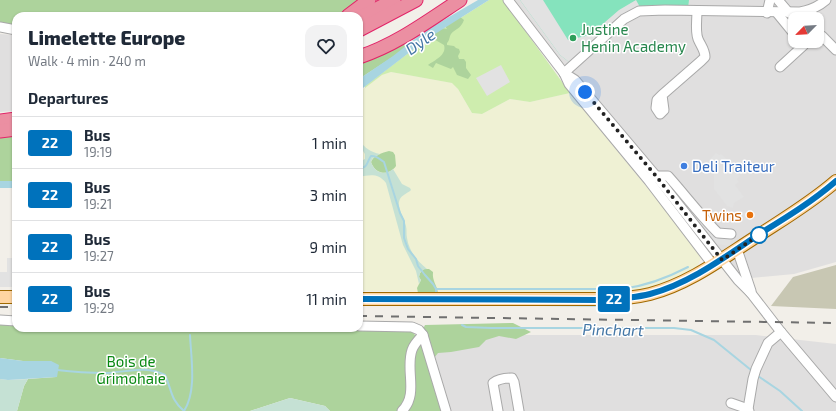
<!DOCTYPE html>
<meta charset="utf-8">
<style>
:root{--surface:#fff;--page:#f2f2f3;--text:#1f2937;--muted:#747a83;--line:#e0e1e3}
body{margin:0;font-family:"Exo 2",sans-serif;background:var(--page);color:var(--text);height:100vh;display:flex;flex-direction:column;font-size:15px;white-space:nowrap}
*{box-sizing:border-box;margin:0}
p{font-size:13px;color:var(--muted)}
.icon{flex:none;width:22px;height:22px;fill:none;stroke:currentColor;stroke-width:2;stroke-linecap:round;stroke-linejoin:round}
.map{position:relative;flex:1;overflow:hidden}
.drawer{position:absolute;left:12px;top:12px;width:351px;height:320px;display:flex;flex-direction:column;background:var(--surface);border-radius:12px;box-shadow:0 1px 3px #0004}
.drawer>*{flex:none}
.badge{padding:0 8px;border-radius:3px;font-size:14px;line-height:26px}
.needle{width:26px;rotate:246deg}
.buttons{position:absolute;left:788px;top:12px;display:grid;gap:8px}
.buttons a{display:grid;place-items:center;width:36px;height:36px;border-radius:8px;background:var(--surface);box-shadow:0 1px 3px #0004;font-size:20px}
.you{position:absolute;width:20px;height:20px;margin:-10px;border:3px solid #fff;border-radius:50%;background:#1a73e8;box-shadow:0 0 0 6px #1a73e833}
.map>.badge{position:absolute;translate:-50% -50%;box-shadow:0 0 0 2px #fff}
h2{padding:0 16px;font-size:15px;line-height:36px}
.round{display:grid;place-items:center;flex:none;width:42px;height:42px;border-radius:12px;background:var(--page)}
.headline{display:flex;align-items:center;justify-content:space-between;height:68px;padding:0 16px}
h1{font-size:19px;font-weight:800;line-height:30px}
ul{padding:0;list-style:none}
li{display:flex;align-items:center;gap:12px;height:52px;padding:0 16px;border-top:1px solid var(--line)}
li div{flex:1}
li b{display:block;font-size:15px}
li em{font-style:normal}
li .badge{min-width:44px;font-weight:700;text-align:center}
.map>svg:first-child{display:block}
.residential{fill:#e0dfdf;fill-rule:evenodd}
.construction{fill:#c8c7b3}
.farmland{fill:#eff1d4}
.grass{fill:#ceedae}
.forest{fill:#add39c}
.wetland{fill:#c5e1d4}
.pitch{fill:#85e3bd}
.parking{fill:#e2e2e2}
.water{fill:#a8d5e1}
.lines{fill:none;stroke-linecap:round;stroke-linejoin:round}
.stream{stroke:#a8d5e1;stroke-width:2}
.minor-casing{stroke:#a9a9a9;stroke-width:11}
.major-casing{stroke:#a06900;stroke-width:14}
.highway-casing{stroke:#e22468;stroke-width:15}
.minor{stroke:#fff;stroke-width:9}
.major{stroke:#ffd5a1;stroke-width:12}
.highway{stroke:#eb8fa2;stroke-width:13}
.rail{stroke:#707070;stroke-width:2;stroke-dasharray:8 8;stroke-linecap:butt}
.line-casing{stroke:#fff;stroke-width:9}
.line{stroke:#0072bc;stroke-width:6}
.walk{stroke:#222;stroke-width:4;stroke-dasharray:0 7.2}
.leisure-dot{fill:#2e9e5b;stroke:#fff;stroke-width:1.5}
.shop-dot{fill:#3f7fe0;stroke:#fff;stroke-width:1.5}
.food-dot{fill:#e8710a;stroke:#fff;stroke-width:1.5}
.stop-dot{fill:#fff;stroke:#0072bc;stroke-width:2}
.labels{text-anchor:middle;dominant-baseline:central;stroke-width:3;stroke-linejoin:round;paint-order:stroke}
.leisure-label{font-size:15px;fill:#27864d;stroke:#fff;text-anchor:start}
.shop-label{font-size:15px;fill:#366cbe;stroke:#fff;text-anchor:start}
.food-label{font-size:15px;fill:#c56008;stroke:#fff;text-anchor:end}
.park-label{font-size:15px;fill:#088811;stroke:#fff}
.water-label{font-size:16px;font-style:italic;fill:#4477a6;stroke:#fff}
</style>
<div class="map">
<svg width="836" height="411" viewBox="0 0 836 411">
<rect width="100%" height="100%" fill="#f2efe9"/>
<!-- residential -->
<g class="residential">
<path d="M515 0H836V262L794 274 741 279 714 243 560 59ZM795 19H817V41H795Z"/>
<polygon points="0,34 16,35 16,111 0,112"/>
<polygon points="415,335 756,335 836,344 836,411 387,411"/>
</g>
<!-- construction -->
<polygon class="construction" points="836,265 836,309 771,306 793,277"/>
<!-- farmland -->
<polygon class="farmland" points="391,72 453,83 458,89 472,113 482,114 510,99 530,102 570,93 694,245 701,257 698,266 695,269 676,278 652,287 623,293 359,291 359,162 361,162 363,151 359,148 359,92 382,75"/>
<!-- grass -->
<polygon class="grass" points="489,0 503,0 570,93 530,102 510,99 482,114 472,113 458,89 452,83 391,72 382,75 365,88 365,86 427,39"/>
<!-- forest -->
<g class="forest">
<polygon points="0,0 378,0 340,16 16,16 16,25 0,23"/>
<path d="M459 16 464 20C460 30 456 28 451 34 449 37 450 40 447 43V45L454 46 456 48 459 49 460 52 458 56 459 59H464L466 62V68L471 75 468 79 457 75 453 67 451 69 436 63 433 68 428 65C435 60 447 55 444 45L432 38 430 35 442 28 447 29 445 26Z"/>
<polygon points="406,39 408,47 359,79 359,60"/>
<polygon points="16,136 16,181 0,181 0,138"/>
<path d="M389 151 393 152 395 155 396 166C388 177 375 174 371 162 374 155 382 153 389 151Z"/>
<path d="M424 269H429L433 272C432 281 437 285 438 293L432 295 418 293 417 288 421 280 419 277 420 273Z"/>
<polygon points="0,323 16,323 16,328 291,328 411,330 415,335 420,335 425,325 513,323 531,332 516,339 499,336 486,340 479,347 451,352 438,353 430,363 445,411 330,411 325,406 290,398 250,411 17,411 24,386 28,379 56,377 51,361 23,361 0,358"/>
</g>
<!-- wetland -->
<g class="wetland">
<path d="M359 140C365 148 370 152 380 154L373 158 371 162C375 173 384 176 393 169L402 184 410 188 411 190C407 194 400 195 399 202 398 210 404 218 406 226 407 230 406 234 407 238 409 251 417 261 427 269 422 269 420 272 419 277L421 280 419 284 416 271 403 245 386 183C378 173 370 175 359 177V162L365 159V154L363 151 359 148Z"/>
<polygon points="0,379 8,380 28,379 24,386 17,411 0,411"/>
<polygon points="290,398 325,406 330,411 250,411"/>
</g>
<!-- pitch -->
<polygon class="pitch" points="520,0 689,0 688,8 641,9 569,62 560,55"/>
<!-- parking -->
<g class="parking">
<polygon points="520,0 543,0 568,40 590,35 619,10 636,0 641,9 569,62 560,55"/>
<polygon points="501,65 510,82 487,96 476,78"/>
<polygon points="716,153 719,155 721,154 731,163 740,176 737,179 739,182 735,185 744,197 734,203 733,208 727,206 714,189 714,171 709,160"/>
<polygon points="668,176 717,237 731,239 730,246 714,243 663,180"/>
<polygon points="7,258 13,258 13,277 16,280 16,287 0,287 0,272 7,272"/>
</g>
<!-- water -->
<g class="water">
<polygon points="478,0 489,0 427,39 359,91 359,79 393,56 425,31"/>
<rect x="0" y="181" width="16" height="7"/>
<polygon points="0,358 23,361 51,361 59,365 57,377 8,380 0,379"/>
</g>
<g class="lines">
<!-- stream -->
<g class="stream">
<path d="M359 168C368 169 367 161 371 156 376 155 379 159 384 162L400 213 404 221V238L408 249 416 259 418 266 425 275 433 284 436 289V292"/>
<path d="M436 289H622C646 286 667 278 688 267"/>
<polyline points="537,305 628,306"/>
<polyline points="462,325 466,327 491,328 674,328 691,330 714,340 751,370"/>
<path d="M57 370C73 372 91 373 107 373 127 372 146 365 165 375 172 390 170 399 184 411 197 391 191 358 190 335"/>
<polyline points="758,376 780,391 802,411"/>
</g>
<defs>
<g id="minor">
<polyline points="508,0 564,73 569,84 649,181 713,265"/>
<polyline points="778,0 789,13"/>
<polyline points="767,13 770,0"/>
<polyline points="777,13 795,35"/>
<polyline points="0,27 16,30"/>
<polyline points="817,36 822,36 836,50"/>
<polyline points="780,67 804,45"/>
<polyline points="564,73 575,80 656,176 738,280 751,293"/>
<path d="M564 73 624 19 639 11 665 10 800 12C811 10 818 7 826 0"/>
<path d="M662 95 664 110 660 114 656 108 657 100 662 95 701 61 705 57C705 50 701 46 698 39 695 31 697 20 697 11"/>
<path d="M653 178 656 176H668C685 195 700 215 718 233L731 234"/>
<polyline points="737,249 751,291"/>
<polyline points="747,288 781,332 836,397"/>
<polyline points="0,320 16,321"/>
<polyline points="359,326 412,327 419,330 423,335 446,411"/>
<polyline points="731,403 748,409"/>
<path d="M402 411C419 394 405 370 412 350 414 344 418 340 423 335"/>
<path d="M498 411 493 383C498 379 507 378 512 378L514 382 519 411"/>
<polyline points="749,411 748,409 753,379 756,369 768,343 781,332"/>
</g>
<g id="major">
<polyline points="0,297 16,297"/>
<path d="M359 299H602C618 299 634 298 650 294 691 283 724 257 759 235 785 218 812 202 836 181"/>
</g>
<g id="highway">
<polyline points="348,16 369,0"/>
<polyline points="359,18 394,0"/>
<polyline points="359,30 416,0"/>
<path d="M359 57C396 45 428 21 460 0"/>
<polyline points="0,121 16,119"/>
<polyline points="0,131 16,129"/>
</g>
</defs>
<!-- minor casing -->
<use href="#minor" class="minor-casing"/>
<!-- major casing -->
<use href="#major" class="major-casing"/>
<!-- highway casing -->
<use href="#highway" class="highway-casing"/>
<!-- minor -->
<use href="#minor" class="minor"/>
<!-- major -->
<use href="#major" class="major"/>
<!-- highway -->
<use href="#highway" class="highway"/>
<!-- rail -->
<g class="rail">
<polyline points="0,307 16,307"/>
<polyline points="359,316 836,323"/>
</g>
</g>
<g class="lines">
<defs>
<path id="line" d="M359 299 602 300C618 299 634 298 650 294 691 283 726 256 761 233 787 217 813 201 836 181"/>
</defs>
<!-- line casing -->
<use href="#line" class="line-casing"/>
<!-- line -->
<use href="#line" class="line"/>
<!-- walk -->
<polyline class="walk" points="585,92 656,176 722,260 759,235"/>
</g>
<!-- markers -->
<circle class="leisure-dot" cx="573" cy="38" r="4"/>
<circle class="shop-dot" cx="684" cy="166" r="4"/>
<circle class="food-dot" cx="750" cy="215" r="4"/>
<circle class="stop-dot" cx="759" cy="235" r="8"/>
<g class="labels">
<!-- leisure labels -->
<g class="leisure-label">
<text x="581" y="29">Justine<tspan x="581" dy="17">Henin Academy</tspan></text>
</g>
<!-- shop labels -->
<g class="shop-label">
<text x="692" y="166">Deli Traiteur</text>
</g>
<!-- food labels -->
<g class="food-label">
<text x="742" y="215">Twins</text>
</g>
<!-- park labels -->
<g class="park-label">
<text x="131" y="361">Bois de<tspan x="131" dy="17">Grimohaie</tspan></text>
</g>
<!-- water labels -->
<g class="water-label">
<text transform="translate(420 41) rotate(-35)">Dyle</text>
<text transform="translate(613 329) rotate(1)">Pinchart</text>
</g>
</g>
</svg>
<div class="buttons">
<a><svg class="needle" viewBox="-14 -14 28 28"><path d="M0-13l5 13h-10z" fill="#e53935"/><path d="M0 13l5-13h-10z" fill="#747a83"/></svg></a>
</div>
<div class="you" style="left:585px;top:92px"></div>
<b class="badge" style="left:614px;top:299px;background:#0072bc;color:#fff">22</b>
<section class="drawer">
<div class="headline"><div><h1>Limelette Europe</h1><p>Walk · 4 min · 240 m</p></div><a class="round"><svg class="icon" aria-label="heart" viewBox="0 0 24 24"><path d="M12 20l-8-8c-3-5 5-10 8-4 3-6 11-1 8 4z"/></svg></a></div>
<h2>Departures</h2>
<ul>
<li><span class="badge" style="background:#0072bc;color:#fff">22</span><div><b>Bus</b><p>19:19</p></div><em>1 min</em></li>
<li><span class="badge" style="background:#0072bc;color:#fff">22</span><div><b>Bus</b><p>19:21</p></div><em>3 min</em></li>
<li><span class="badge" style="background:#0072bc;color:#fff">22</span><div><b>Bus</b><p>19:27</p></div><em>9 min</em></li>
<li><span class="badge" style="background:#0072bc;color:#fff">22</span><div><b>Bus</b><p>19:29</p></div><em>11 min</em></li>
</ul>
</section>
</div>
